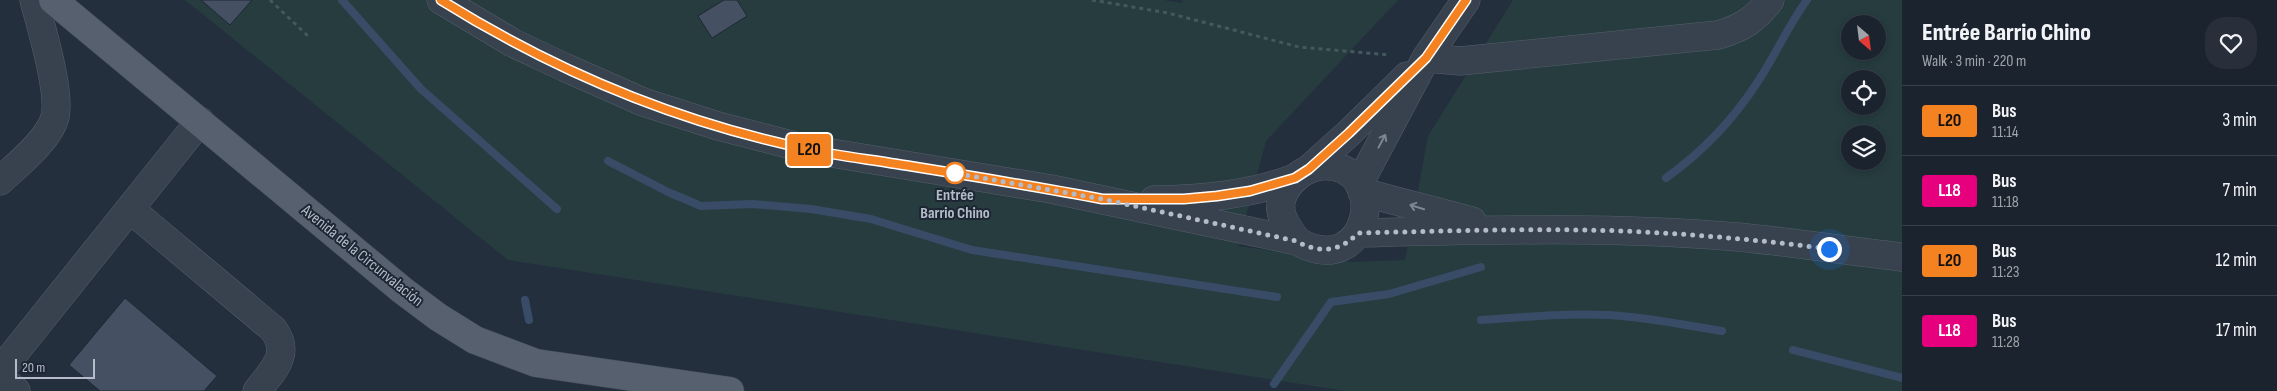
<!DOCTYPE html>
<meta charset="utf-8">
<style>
:root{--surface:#1b232e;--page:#282f3a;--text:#f1f3f6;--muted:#a0a4aa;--line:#39404a}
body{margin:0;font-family:"Sofia Sans Condensed",sans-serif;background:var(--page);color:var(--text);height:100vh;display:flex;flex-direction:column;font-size:19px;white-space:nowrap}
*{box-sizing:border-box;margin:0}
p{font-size:16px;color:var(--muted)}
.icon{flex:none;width:28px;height:28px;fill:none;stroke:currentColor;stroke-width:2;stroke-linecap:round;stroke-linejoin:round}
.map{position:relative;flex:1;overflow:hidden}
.sheet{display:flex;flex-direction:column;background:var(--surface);width:375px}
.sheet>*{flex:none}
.badge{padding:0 10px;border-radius:4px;font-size:18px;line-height:32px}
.needle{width:32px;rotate:152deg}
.fabs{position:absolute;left:1841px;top:15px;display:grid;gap:10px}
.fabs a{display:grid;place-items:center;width:45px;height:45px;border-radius:50%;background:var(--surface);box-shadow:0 2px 8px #0003,0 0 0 1px var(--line);font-size:25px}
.scale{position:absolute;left:15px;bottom:12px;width:80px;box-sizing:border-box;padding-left:5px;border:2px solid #b4bcc9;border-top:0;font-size:14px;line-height:18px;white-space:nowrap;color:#b4bcc9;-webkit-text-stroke:4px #1d2633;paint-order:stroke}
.you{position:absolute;width:25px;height:25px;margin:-12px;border:4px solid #fff;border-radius:50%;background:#1a73e8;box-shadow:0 0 0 8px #1a73e833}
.map>.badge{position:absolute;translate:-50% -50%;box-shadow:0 0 0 2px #fff}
.round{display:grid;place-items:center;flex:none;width:52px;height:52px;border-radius:20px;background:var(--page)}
.headline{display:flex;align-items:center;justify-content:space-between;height:85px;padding:0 20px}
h1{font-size:24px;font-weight:800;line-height:38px}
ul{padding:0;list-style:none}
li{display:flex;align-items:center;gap:15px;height:70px;padding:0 20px;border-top:1px solid var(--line)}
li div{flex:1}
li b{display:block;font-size:19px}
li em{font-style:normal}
li .badge{min-width:55px;font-weight:700;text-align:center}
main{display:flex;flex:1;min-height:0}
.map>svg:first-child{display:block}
.green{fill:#263c3f;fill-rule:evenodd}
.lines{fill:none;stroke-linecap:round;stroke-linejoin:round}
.stream{stroke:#394c67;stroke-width:8}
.building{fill:#455162;stroke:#1f2835}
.minor-casing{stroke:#565f6c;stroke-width:29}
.major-casing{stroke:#414a57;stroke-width:29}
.path{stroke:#44595c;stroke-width:3;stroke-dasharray:4 4;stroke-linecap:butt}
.minor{stroke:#38414e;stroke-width:28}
.major{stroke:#56606e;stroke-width:28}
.oneway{stroke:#7c8592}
.line-casing{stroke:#fff;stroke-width:11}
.line{stroke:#f58220;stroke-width:8}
.walk{stroke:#b4bcc9;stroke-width:5;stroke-dasharray:0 9}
.stop-dot{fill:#fff;stroke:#f58220;stroke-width:2.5}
.labels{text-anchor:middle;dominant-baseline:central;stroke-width:4;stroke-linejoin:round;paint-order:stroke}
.stop-label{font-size:16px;font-weight:bold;fill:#b4bcc9;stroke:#1d2633}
.street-label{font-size:16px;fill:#b4bcc9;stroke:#1d2633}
</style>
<main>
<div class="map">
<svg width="1902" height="391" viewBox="0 0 1902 391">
<rect width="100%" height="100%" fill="#242f3e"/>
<!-- green -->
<path class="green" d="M185 0H1164L1181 3 1183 0H1398L1266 141 1238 246 1352 262 1405 260 1428 136 1513 0H1902V391H1345L508 260ZM1850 24H1878V51H1850ZM1850 79H1878V106H1850ZM1850 134H1878V161H1850Z"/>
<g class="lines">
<!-- stream -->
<g class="stream">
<polyline points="342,0 421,89 557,209"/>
<polyline points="608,161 668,192 701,206 752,204 811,209 871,219 972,250 1277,297"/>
<path d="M1666 178C1702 152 1733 120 1757 83 1775 56 1788 26 1807 0"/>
<polyline points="525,300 529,320"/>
<path d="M1481 320C1523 317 1565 313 1608 315 1646 317 1684 325 1722 331"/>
<polyline points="1793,350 1902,378"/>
<polyline points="1274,384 1331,302 1389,294 1481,267"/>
</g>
</g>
<!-- building -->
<g class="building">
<polygon points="201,0 252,0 230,25"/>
<polygon points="724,0 737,0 747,16 712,38 698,16"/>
<polygon points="125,298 217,376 204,391 100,391 69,365"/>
</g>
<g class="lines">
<defs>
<g id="minor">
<path d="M441 0 513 43 564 67 643 102 718 126 807 149 1051 189 1297 241C1372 284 1392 161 1321 166 1298 168 1273 195 1283 218 1286 226 1292 234 1297 241"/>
<path d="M1426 58 1460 61 1718 35C1742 28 1755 20 1770 0"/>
<polyline points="1309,169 1349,133 1407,76"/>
<path d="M0 181C17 165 49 140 55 117 61 92 41 27 34 0"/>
<polyline points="1359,184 1426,58 1466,0"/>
<polyline points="1362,192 1472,221"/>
<path d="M1154 200C1202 199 1250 195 1295 178"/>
<path d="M130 209 273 329C292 354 273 370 257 391"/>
<path d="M1358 233C1485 230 1611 226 1737 237 1792 242 1847 251 1902 257"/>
<polyline points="0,371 200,121"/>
<polyline points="0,378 16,391"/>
</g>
<polyline id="major" points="53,0 402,290 438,317 475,340 536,363 730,391"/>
</defs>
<!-- minor casing -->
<use href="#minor" class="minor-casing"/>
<!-- major casing -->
<use href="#major" class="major-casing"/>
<!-- path -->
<g class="path">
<polyline points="270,0 309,37"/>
<polyline points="1092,0 1168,13 1299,47 1390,55"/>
</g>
<!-- minor -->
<use href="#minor" class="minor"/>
<!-- major -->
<use href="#major" class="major"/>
</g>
<!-- one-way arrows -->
<defs><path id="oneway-shaft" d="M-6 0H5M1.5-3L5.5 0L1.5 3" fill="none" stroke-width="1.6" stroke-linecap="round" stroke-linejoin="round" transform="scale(1.25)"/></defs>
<g class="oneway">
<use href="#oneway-shaft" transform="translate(1382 141) rotate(-62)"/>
<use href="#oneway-shaft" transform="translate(1417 207) rotate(-163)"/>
</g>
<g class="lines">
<defs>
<path id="line" d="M441 0C553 70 677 122 807 149 837 156 867 159 897 164 965 175 1034 186 1102 199H1184L1217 196 1250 191 1295 178 1309 169 1349 133 1426 58 1466 0"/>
</defs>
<!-- line casing -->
<use href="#line" class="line-casing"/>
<!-- line -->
<use href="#line" class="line"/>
<!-- walk -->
<path class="walk" d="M955 173 948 172 1102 199 1296 241C1320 254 1340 252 1358 233 1447 231 1536 228 1624 231 1693 234 1761 240 1829 249"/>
</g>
<!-- markers -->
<circle class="stop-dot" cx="955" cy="173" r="10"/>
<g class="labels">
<!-- stop labels -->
<g class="stop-label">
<text x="955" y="195">Entrée<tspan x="955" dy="18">Barrio Chino</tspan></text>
</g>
<!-- street labels -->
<g class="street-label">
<text transform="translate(362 256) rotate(39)">Avenida de la Circunvalación</text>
</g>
</g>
</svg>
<div class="fabs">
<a><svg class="needle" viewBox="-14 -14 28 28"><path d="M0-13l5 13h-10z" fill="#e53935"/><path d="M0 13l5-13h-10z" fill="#a0a4aa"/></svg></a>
<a><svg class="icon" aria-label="locate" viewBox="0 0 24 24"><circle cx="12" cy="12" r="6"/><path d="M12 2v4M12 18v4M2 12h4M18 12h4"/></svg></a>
<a><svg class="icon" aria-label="layers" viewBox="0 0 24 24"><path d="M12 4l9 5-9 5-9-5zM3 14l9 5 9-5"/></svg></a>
</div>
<div class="scale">20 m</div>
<div class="you" style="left:1829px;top:249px"></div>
<b class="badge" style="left:809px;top:150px;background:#f58220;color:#111">L20</b>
</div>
<section class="sheet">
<div class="headline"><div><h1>Entrée Barrio Chino</h1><p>Walk · 3 min · 220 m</p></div><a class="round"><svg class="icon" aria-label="heart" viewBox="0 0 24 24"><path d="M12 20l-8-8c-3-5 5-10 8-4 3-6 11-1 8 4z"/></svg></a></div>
<ul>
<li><span class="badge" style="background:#f58220;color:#111">L20</span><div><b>Bus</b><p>11:14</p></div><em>3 min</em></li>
<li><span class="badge" style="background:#e6007e;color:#fff">L18</span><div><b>Bus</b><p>11:18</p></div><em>7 min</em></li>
<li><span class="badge" style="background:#f58220;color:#111">L20</span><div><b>Bus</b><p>11:23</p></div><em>12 min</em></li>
<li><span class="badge" style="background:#e6007e;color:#fff">L18</span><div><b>Bus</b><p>11:28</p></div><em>17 min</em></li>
</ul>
</section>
</main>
